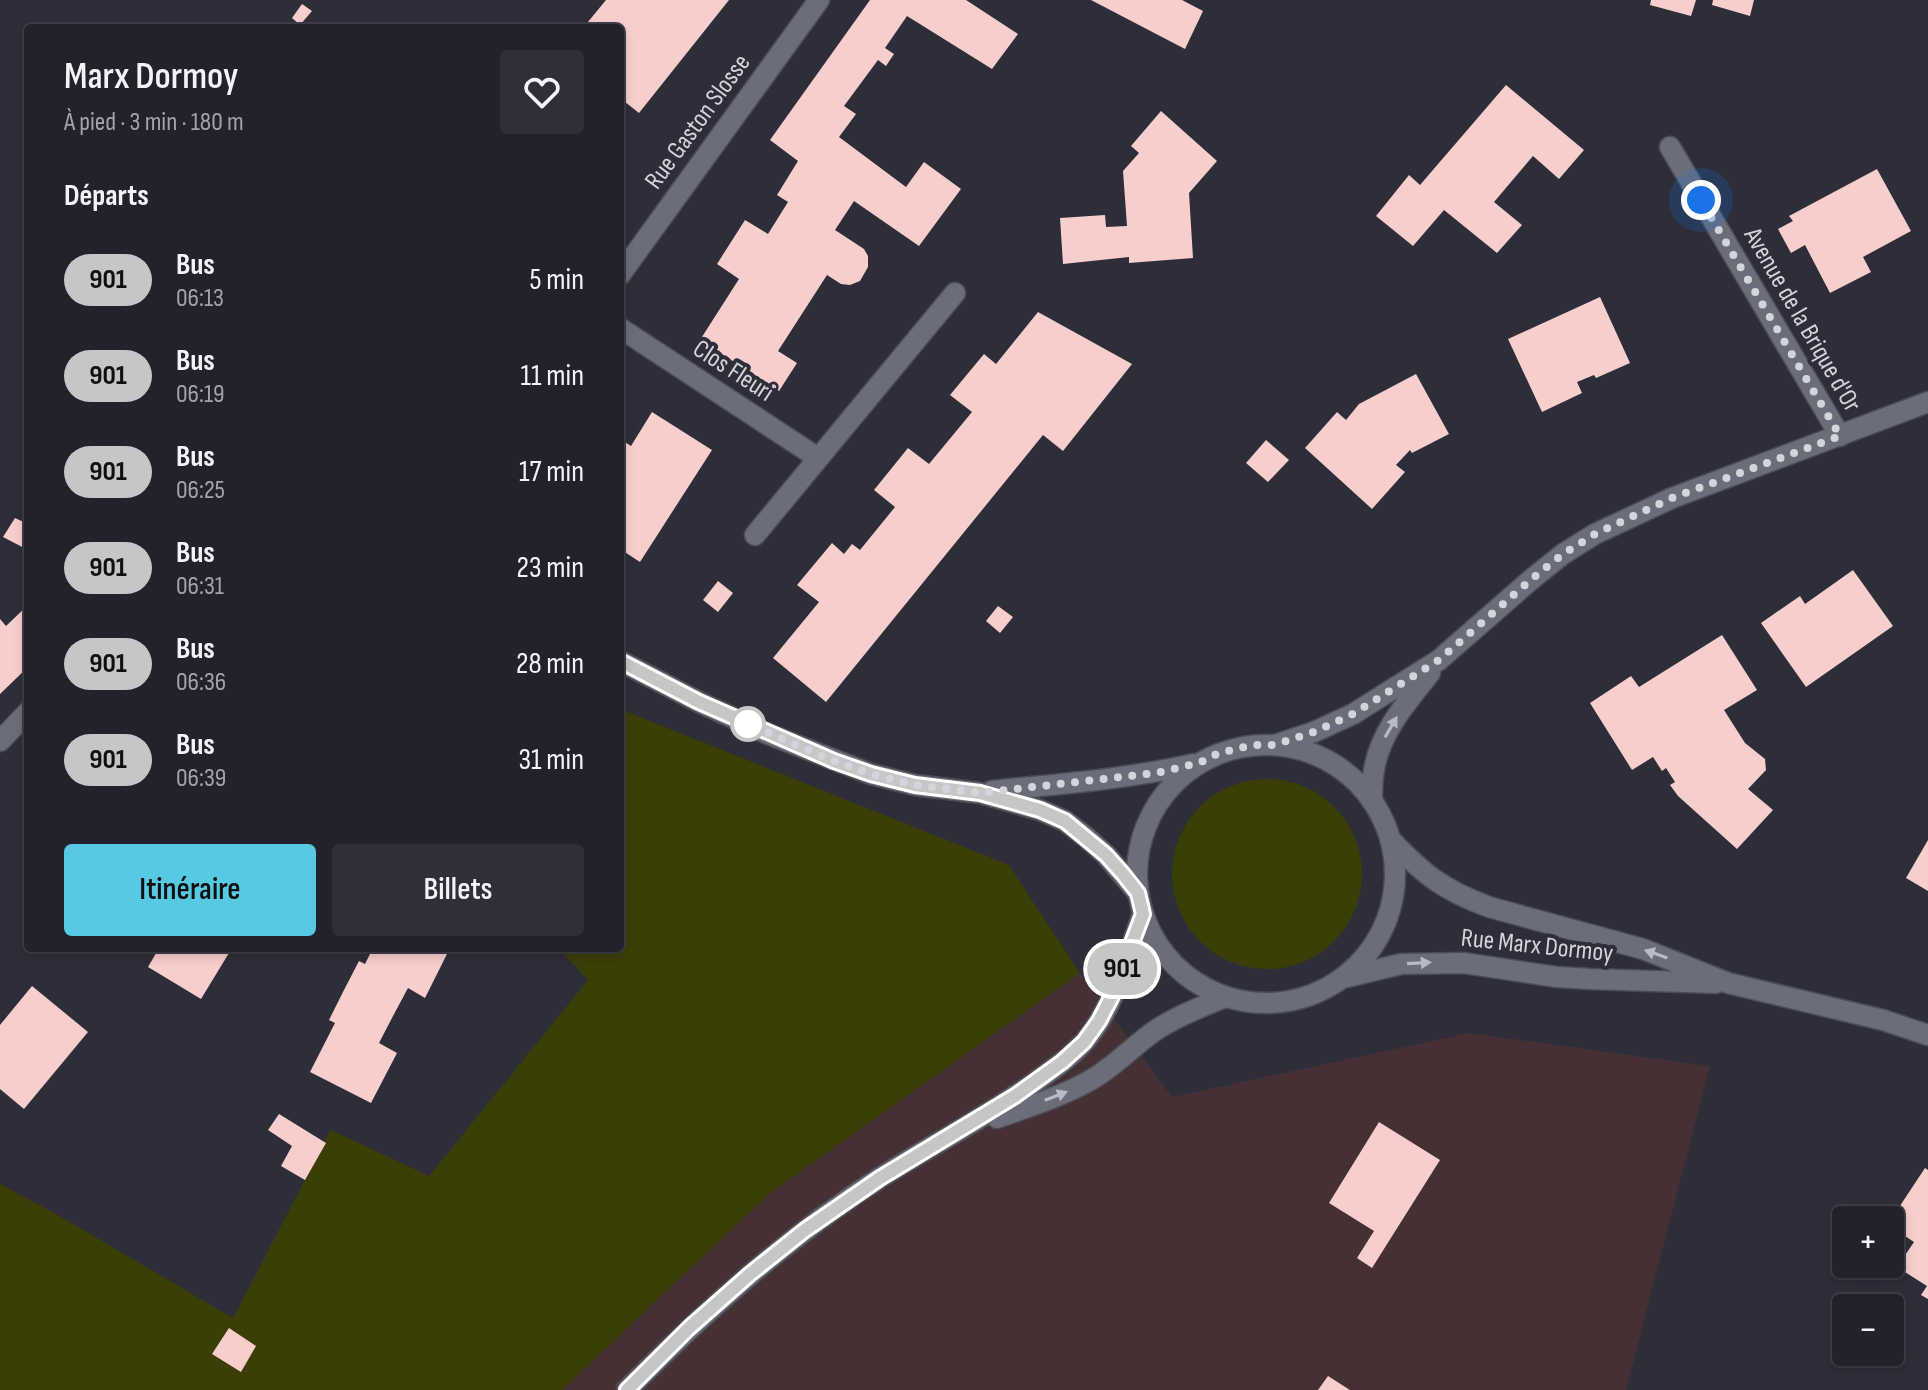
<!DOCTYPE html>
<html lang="fr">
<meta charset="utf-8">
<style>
:root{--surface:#22222c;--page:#2e2f38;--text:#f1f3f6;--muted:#a2a4a9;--line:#3f3f48;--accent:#58c9e3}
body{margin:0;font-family:"Sofia Sans Condensed",sans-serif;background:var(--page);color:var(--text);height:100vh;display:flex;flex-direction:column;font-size:30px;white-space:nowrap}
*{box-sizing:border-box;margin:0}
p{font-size:26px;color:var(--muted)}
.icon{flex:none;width:44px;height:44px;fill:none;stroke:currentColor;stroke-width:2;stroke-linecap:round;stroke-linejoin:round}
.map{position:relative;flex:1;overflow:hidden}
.details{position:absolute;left:24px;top:24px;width:600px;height:928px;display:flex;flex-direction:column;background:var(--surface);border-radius:8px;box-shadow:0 4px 12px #0003,0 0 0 2px var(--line)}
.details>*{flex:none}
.badge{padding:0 16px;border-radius:26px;font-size:28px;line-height:52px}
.buttons{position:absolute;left:1832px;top:1206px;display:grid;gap:16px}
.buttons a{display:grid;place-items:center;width:72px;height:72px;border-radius:8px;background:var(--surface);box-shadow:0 4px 12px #0003,0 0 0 2px var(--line);font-size:40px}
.you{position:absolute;width:40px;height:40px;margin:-20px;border:6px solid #fff;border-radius:50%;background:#1a73e8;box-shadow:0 0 0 12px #1a73e833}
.map>.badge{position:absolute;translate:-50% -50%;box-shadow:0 0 0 4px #fff}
h2{padding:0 40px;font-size:30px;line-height:72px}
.round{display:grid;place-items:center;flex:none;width:84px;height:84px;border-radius:8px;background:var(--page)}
.head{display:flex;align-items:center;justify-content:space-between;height:136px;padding:0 40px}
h1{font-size:38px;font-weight:600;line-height:60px}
.button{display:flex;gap:16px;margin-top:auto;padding:16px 40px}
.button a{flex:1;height:92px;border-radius:8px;background:var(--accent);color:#111;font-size:32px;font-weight:600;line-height:92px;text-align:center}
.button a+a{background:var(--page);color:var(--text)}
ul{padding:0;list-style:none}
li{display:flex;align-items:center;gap:24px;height:96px;padding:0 40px}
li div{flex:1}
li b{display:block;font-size:30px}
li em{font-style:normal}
li .badge{min-width:88px;font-weight:700;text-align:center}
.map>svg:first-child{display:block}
.industrial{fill:#453133}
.green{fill:#3c3e08}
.building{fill:#f8cecc}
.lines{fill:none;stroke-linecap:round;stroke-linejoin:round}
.minor-casing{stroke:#4b4c55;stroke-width:23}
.minor{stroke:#6c6d7a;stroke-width:20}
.oneway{fill:#b9bac4}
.line-casing{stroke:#fff;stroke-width:18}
.line{stroke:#c6c6c6;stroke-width:12}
.walk{stroke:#d3d4dc;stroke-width:8;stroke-dasharray:0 14.4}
.stop-dot{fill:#fff;stroke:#c6c6c6;stroke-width:4}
.labels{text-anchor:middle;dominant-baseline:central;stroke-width:8;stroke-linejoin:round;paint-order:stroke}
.street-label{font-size:26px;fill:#d3d4dc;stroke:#2e2e3a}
</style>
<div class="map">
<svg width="1928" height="1390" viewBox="0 0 1928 1390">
<rect width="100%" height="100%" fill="#2e2e3a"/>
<!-- industrial -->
<polygon class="industrial" points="1080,973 1172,1097 1469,1033 1710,1066 1626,1390 562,1390 769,1194"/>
<!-- green -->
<g class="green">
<polygon points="620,709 1009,865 1080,973 769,1194 562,1390 0,1390 0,1184 56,1214 233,1318 331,1130 429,1176 588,980 558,948 620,948"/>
<circle cx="1267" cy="874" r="95"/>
</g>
<!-- building -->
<g class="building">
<polygon points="606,0 729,0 639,113 620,98 620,28 583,28"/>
<polygon points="870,0 966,0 1018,34 992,69 907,16 885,48 894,54 886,66 878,60 844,106 856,114 839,137 906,187 924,162 961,189 919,246 854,201 835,230 864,249 868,256 868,267 860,281 850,285 841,284 827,275 778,351 797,363 779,391 700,340 739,279 717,264 745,220 768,234 788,202 777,195 798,161 770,140"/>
<polygon points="1091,0 1182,0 1203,11 1185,49"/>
<polygon points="1651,0 1696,0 1691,16 1650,5"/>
<polygon points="1713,0 1754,0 1750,16 1712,5"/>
<polygon points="302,4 312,11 300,25 292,18"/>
<polygon points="1506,85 1584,150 1559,179 1533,156 1494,202 1522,225 1497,253 1444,210 1413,246 1376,216 1409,175 1420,185"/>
<polygon points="1161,111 1217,161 1189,193 1193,258 1129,263 1129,257 1063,264 1060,218 1105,215 1106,227 1127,226 1123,171 1139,153 1131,146"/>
<polygon points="1877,169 1911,231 1863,257 1871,272 1830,293 1805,245 1791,253 1778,229 1793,221 1789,216"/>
<polygon points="1600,297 1630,363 1596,378 1594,375 1577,382 1582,393 1542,412 1508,339"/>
<polygon points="1038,312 1132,364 1063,451 1043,435 826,702 773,658 819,602 797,585 832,543 844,554 852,544 860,550 895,507 874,490 908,448 929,464 972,412 950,395 984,354 996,364"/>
<polygon points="1416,374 1449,434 1412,453 1410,450 1396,465 1405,472 1372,509 1305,448 1337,412 1346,420 1359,404"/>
<polygon points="652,412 712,450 640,562 620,549 620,439 631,446"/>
<polygon points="1266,440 1289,460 1268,482 1246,463"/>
<polygon points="15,518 28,524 28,550 3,537"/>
<polygon points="1853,570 1893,626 1806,687 1761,623 1800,596 1805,604"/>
<polygon points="718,581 733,593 718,612 703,600"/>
<polygon points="28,605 28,667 0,694 0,619 6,626"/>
<polygon points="998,606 1013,617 1000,633 986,621"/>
<polygon points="1722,635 1757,690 1724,710 1745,743 1765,759 1766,770 1748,789 1773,810 1737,849 1678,796 1670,785 1675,782 1666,768 1662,771 1653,757 1632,770 1590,703 1631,676 1639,687"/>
<polygon points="1928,840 1928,891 1906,878"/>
<polygon points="159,948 232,948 201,999 148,967"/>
<polygon points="373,948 450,948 425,998 408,988 393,1016 379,1043 397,1053 371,1103 310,1072 335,1023 329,1020 344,990 359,961 365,964"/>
<polygon points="32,986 88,1032 24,1109 0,1089 0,1025"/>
<polygon points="279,1114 326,1143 305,1180 281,1166 292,1146 268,1130"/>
<polygon points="1379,1122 1440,1160 1372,1268 1357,1258 1374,1231 1329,1203"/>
<polygon points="1925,1168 1928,1170 1928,1299 1921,1295 1927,1286 1897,1267 1914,1242 1890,1226 1890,1221"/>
<polygon points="229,1328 256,1346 241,1372 212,1354"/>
<polygon points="1328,1376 1350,1390 1318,1390"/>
</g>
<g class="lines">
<defs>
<g id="minor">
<polyline points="1670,147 1840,436"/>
<polyline points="620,275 819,0"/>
<polyline points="620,328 818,458"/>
<polyline points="755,535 955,293"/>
<polyline points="620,661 699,702 768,734 871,774 915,785 980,793 1040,810 1065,821 1087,838 1106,855 1138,893"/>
<polyline points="0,741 28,712"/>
<polyline points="1278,744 1314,732 1353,714 1439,660 1533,578 1563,554 1595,534 1672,498 1928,402"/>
<circle cx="1266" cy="874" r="129"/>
<path d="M992 791C1059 784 1127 779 1194 764"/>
<path d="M1372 801C1372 791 1372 780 1374 770 1380 732 1407 702 1430 673"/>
<path d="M1390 839C1423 874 1443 890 1489 907L1643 949 1728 983 1883 1020 1928 1035"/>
<polyline points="1347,977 1401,964 1464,963 1557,977 1590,979 1716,983"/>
<path d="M997 1118C1028 1107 1060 1097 1089 1081 1113 1068 1131 1048 1153 1032 1175 1017 1201 1007 1225 997"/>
<path d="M627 1390C705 1312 785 1239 878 1179 931 1145 987 1117 1038 1080 1055 1068 1072 1056 1085 1041 1115 1006 1127 956 1143 914"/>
</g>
</defs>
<!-- minor casing -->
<use href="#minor" class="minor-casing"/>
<!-- minor -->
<use href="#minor" class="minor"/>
</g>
<!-- one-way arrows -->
<defs><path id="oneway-solid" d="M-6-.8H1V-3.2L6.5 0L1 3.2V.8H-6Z" transform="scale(2)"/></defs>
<g class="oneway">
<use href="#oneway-solid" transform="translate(1391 727) rotate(-60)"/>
<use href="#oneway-solid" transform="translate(1656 954) rotate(-161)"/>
<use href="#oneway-solid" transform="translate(1419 963) rotate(-3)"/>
<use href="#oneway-solid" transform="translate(1056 1096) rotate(-21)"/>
</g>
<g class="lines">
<defs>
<polyline id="line" points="620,661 699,702 834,761 871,774 915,785 980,793 1040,810 1065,821 1106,855 1123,874 1138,893 1143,914 1111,998 1099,1021 1084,1042 1062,1062 1015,1096 880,1178 805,1230 750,1274 689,1328 627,1390"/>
</defs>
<!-- line casing -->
<use href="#line" class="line-casing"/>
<!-- line -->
<use href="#line" class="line"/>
<!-- walk -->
<polyline class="walk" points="748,724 745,723 834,761 871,774 915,785 980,793 1156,773 1199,763 1217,754 1235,749 1255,745 1274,745 1314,732 1353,714 1439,660 1533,578 1563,554 1595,534 1672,498 1840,436 1701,200"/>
</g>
<!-- markers -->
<circle class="stop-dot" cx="748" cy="724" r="16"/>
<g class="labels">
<!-- street labels -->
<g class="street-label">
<text transform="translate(698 122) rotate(-54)">Rue Gaston Slosse</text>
<text transform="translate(1802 320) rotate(60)">Avenue de la Brique d'Or</text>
<text transform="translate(733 371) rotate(33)">Clos Fleuri</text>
<text transform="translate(1537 946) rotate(6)">Rue Marx Dormoy</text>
</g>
</g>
</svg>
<div class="buttons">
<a>+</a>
<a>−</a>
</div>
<div class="you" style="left:1701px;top:200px"></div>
<b class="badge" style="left:1122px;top:969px;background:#c6c6c6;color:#111">901</b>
<section class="details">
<div class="head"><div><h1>Marx Dormoy</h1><p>À pied · 3 min · 180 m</p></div><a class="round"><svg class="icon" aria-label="heart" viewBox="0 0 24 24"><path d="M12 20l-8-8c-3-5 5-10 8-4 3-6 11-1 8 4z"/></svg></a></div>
<h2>Départs</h2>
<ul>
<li><span class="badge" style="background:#c6c6c6;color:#111">901</span><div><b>Bus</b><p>06:13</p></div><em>5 min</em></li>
<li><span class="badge" style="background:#c6c6c6;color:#111">901</span><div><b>Bus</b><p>06:19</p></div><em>11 min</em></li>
<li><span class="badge" style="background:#c6c6c6;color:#111">901</span><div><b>Bus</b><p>06:25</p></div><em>17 min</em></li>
<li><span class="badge" style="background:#c6c6c6;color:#111">901</span><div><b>Bus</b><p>06:31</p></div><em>23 min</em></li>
<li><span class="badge" style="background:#c6c6c6;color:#111">901</span><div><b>Bus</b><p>06:36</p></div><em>28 min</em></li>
<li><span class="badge" style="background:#c6c6c6;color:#111">901</span><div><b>Bus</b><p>06:39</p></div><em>31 min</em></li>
</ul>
<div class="button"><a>Itinéraire</a><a>Billets</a></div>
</section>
</div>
